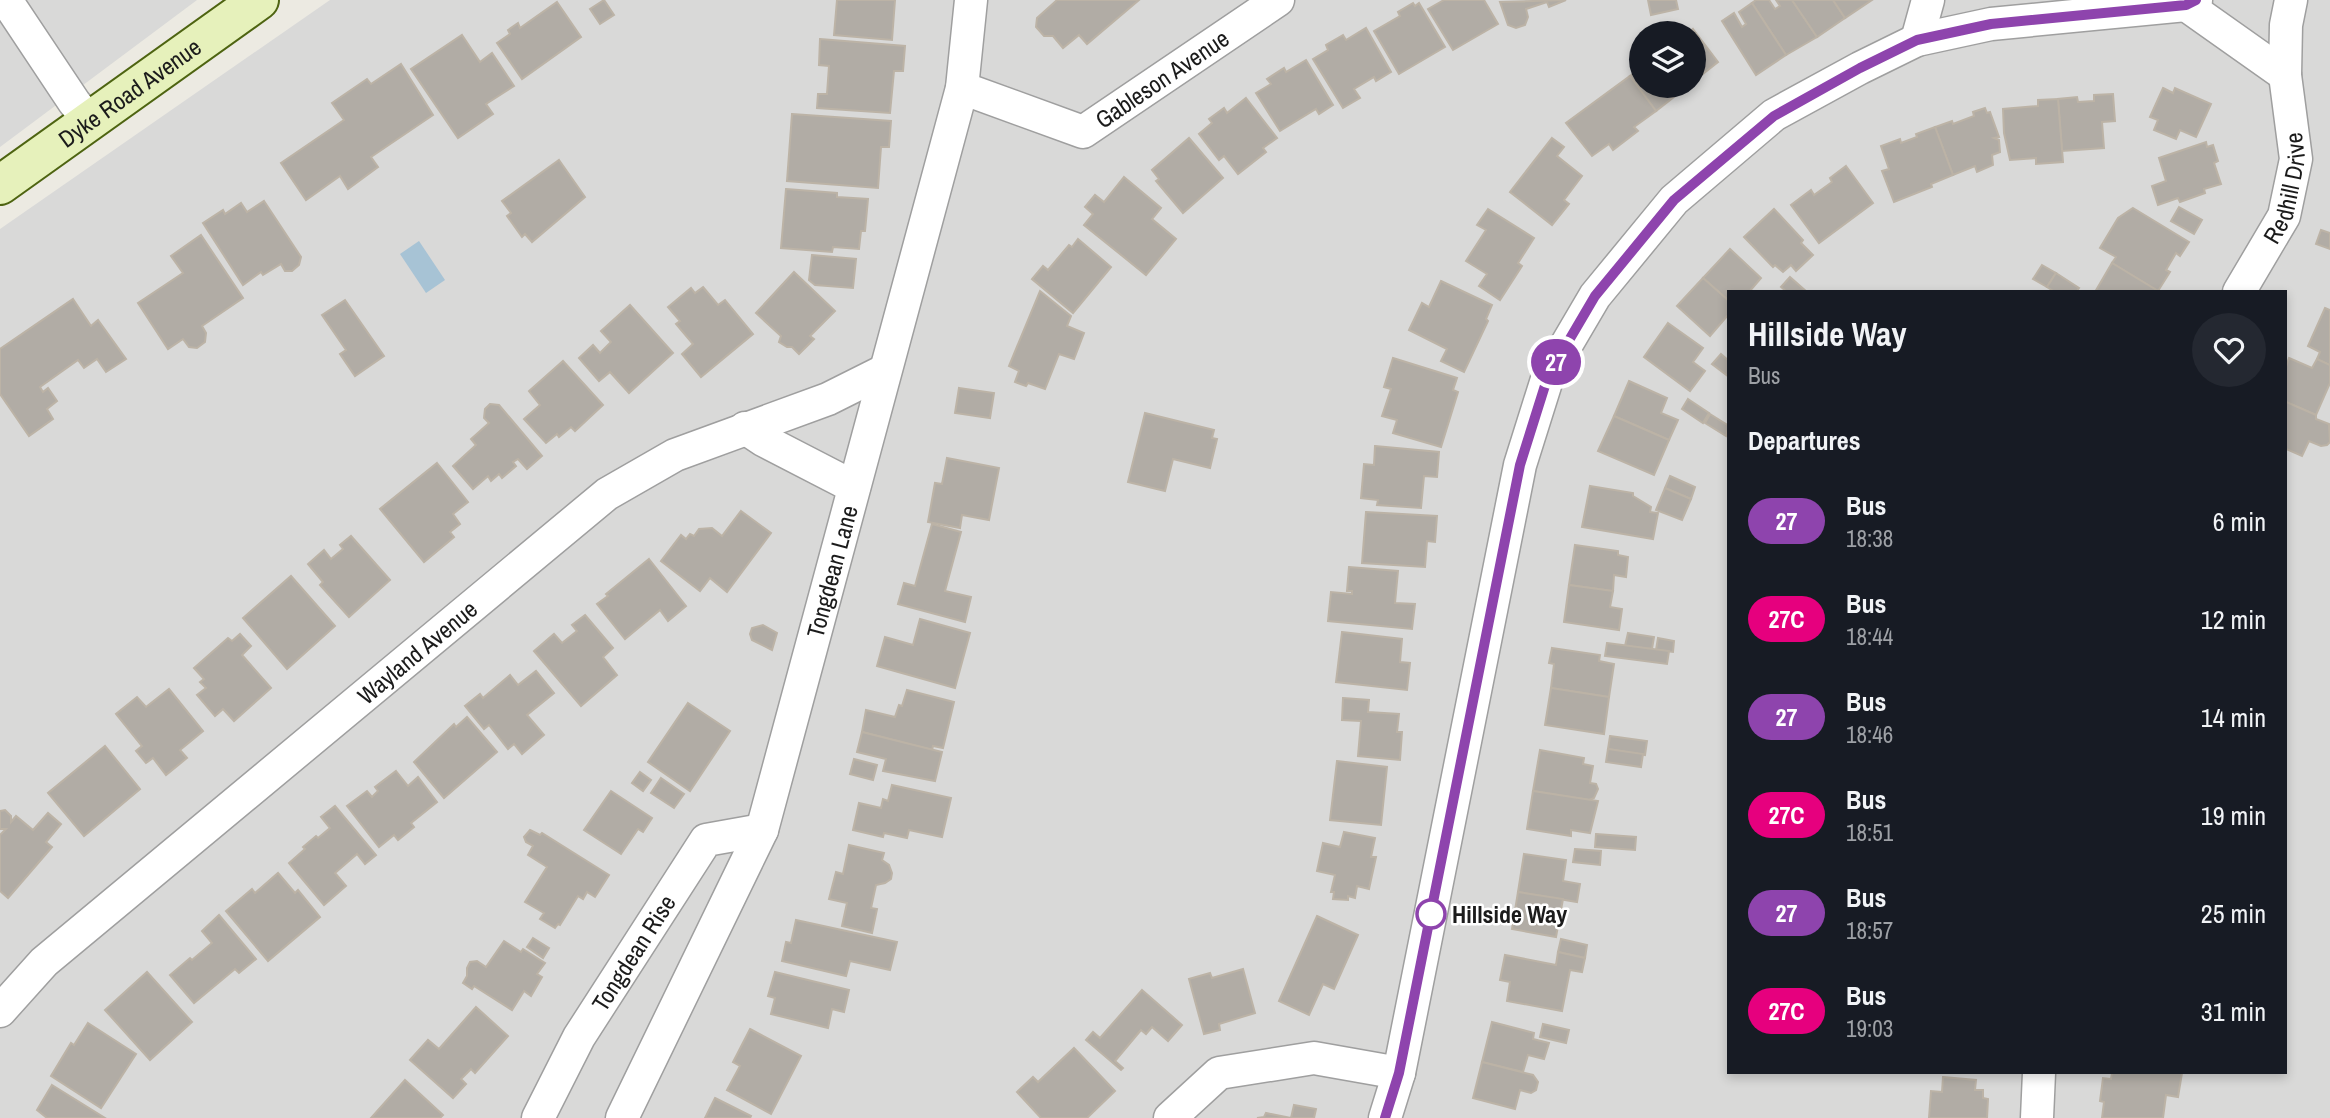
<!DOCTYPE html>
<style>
:root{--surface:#171b24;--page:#242831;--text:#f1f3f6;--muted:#9ea1a6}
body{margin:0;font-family:"Archivo Narrow",sans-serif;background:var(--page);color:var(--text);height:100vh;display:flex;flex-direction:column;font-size:26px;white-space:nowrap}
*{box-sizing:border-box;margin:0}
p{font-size:23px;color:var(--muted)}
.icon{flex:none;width:38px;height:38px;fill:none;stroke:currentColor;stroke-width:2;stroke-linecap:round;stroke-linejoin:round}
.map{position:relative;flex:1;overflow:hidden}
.panel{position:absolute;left:1727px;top:290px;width:560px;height:784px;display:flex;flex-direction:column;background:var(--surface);border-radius:0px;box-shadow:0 4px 10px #0003}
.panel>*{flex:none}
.badge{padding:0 14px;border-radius:23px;font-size:24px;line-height:46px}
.fabs{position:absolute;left:1629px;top:21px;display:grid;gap:14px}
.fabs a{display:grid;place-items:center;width:77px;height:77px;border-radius:50%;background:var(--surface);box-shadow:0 4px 10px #0003;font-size:35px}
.map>.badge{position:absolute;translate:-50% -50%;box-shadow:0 0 0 4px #fff}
h2{padding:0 21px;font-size:26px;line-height:63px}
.round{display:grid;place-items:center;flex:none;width:74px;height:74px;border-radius:37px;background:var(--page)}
.overview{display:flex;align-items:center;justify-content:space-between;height:119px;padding:0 21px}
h1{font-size:33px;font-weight:800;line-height:52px}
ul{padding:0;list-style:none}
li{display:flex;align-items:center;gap:21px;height:98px;padding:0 21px}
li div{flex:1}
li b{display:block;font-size:26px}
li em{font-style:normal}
li .badge{min-width:77px;font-weight:700;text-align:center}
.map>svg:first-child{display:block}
.residential{fill:#d9d9d8;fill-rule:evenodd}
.water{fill:#a7c3d5}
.building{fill:#b1aca5;stroke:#bcb3a6;stroke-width:2}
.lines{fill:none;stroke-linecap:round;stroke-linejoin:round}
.street-casing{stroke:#9f9f9f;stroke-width:35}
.secondary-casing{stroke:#4e6411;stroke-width:42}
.street{stroke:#fff;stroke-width:32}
.secondary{stroke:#e6f1bb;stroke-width:38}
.line-casing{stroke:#fff;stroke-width:16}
.line{stroke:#8e44ad;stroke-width:10}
.stop-dot{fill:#fff;stroke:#8e44ad;stroke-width:3.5}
.labels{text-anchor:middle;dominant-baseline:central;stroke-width:5;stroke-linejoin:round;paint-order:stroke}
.street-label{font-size:24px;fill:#1b1b1b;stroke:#fff}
.stop-label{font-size:24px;font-weight:bold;fill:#1b1b1b;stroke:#fff;text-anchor:start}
</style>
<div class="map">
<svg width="2330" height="1118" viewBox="0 0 2330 1118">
<rect width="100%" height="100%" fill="#eceae2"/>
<!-- residential -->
<g class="residential">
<polygon points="0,0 197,0 0,147"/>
<path d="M330 0H2330V1118H0V229ZM1642 33H1694V86H1642ZM1729 292H2286V1073H1729Z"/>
</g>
<!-- water -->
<polygon class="water" points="419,241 445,280 426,293 400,254"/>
<!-- building -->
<g class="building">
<polygon points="604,0 614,15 600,24 590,9"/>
<polygon points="837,0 895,0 892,40 834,35"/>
<polygon points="1057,0 1139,0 1087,44 1079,35 1063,48 1053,36 1044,36 1036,27 1037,18"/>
<polygon points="1444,0 1484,0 1498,24 1453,50 1428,9"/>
<polygon points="1566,0 1549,7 1547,2 1526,9 1528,17 1525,25 1516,28 1508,25 1500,2"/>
<polygon points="1648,0 1676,0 1678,9 1651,15"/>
<polygon points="1756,0 1769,0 1775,9 1780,6 1776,0 1792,0 1817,37 1786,55 1752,3"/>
<polygon points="1792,0 1833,0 1845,18 1817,37"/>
<polygon points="1833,0 1872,0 1845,18"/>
<polygon points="557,2 581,37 522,79 497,43 510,34 508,30 518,23 520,28"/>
<polygon points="1413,3 1415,6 1419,3 1445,47 1399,74 1374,31 1400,16 1398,12"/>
<polygon points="1752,3 1786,55 1756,75 1722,21 1734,13 1742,27 1746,24 1739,12"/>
<polygon points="1366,28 1391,72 1376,81 1374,77 1354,89 1360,98 1343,108 1313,59 1328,50 1326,45 1343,35 1346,40"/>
<polygon points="1693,29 1718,62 1694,81 1694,33 1688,33"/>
<polygon points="462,35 480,62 492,53 514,86 486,104 493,114 458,138 411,69"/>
<polygon points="820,39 905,46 903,71 894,71 890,113 817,108 818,94 827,94 829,66 819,65"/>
<polygon points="1306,60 1333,105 1319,114 1316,109 1280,131 1256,93 1271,84 1267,79 1284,68 1286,72"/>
<polygon points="401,64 433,115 371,157 378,167 348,189 340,176 306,200 281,163 344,120 332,103 367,79 371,84"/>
<polygon points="1642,68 1642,86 1688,86 1656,111 1630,76"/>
<polygon points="1630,76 1656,111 1634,127 1638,131 1613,150 1609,144 1592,156 1566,123"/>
<polygon points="2163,88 2173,93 2175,88 2211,104 2196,137 2180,130 2176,139 2154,130 2158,120 2150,117"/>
<polygon points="2113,94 2115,121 2102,122 2104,148 2062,151 2058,99 2077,97 2078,102 2094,101 2094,95"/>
<polygon points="1246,98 1277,138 1263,148 1266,152 1238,174 1224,156 1219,160 1199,134 1212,123 1209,119 1224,108 1227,113"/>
<polygon points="2058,99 2063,162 2036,164 2036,158 2010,160 2004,133 2003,109 2038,106 2038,100"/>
<polygon points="1985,108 1987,113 1990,112 1999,137 1994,138 1999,140 2000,152 1992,155 1993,165 1977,172 1975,166 1953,175 1935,127 1952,121 1953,124 1974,116 1973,112"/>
<polygon points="792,114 891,121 889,147 881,147 878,188 787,181"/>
<polygon points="1935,127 1953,175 1931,184 1932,187 1894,202 1882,171 1889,169 1881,146 1900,139 1901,143 1917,137 1916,134"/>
<polygon points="1189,138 1223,178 1183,213 1156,181 1159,179 1152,170"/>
<polygon points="1552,138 1564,147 1557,156 1582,176 1564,200 1569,204 1552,225 1510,192"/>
<polygon points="2206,142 2207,147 2213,145 2218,161 2214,163 2221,184 2204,189 2205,193 2180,202 2178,198 2158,205 2152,186 2166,181 2159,158"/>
<polygon points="559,160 585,197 532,242 525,234 522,237 507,216 511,213 502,201"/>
<polygon points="1846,166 1873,203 1819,243 1791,205 1811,190 1814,195 1832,182 1830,178"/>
<polygon points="1124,177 1161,208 1152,219 1176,239 1146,275 1084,225 1093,214 1085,207 1095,195 1104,202"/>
<polygon points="786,189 837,193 837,197 868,199 865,231 861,231 859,249 833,247 832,252 781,248"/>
<polygon points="264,201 301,257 299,265 292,271 285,271 281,264 263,275 261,272 243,285 203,223 223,210 225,214 241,203 247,212"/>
<polygon points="2179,207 2202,220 2194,234 2171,221"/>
<polygon points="2133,208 2189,242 2180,256 2176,253 2166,270 2170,272 2158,291 2112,263 2116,257 2100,248 2118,218"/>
<polygon points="1488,209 1534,238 1518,263 1522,266 1500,300 1479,286 1487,274 1466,261 1486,230 1477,225"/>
<polygon points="1774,209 1803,240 1801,243 1813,255 1796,271 1791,265 1783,272 1775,265 1773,267 1744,237"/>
<polygon points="2321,230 2330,233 2330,249 2316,244"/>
<polygon points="201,235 243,298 202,326 206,333 205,342 197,348 189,347 183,339 168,349 138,303 183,273 171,256"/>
<polygon points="1078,239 1111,267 1073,313 1032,279 1043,266 1048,270 1069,245 1072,247"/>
<polygon points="1730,249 1761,278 1749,292 1729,292 1729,301 1703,278"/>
<polygon points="812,255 856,259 853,288 815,285 809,280"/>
<polygon points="2112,263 2158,291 2157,292 2095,292"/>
<polygon points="2042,265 2056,273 2047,287 2033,279"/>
<polygon points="794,272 835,311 810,336 814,339 799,354 792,347 787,347 779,342 781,336 756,313"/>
<polygon points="2056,273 2079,288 2076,292 2055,292 2047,287"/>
<polygon points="1790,277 1807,292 1787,292 1781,287"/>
<polygon points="1703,278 1729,301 1729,314 1710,336 1677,306"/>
<polygon points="1441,281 1492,305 1486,319 1488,321 1464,372 1441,361 1447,349 1409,330 1422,303 1429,307"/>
<polygon points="703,287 718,305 725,300 753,334 701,377 682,354 693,344 676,324 680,321 668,307 691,288 695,293"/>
<polygon points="1040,291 1071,316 1067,326 1084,333 1074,359 1059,354 1045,389 1028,383 1026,386 1015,382 1019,371 1009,366"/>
<polygon points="73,299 91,326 98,320 126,359 106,372 97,359 84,368 78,360 40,387 43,392 48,388 57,401 47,409 53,419 29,436 0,394 0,349"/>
<polygon points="345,300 384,356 355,376 340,354 346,350 322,315"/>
<polygon points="630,305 673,353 629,393 610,372 599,381 579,358 593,345 600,353 611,342 601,331"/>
<polygon points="2325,308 2330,310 2330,365 2317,359 2320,352 2308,346"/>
<polygon points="1668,323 1703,348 1693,362 1705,371 1690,391 1644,357"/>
<polygon points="1721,354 1729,361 1729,377 1712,364"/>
<polygon points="1393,358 1457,378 1453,390 1458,392 1441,447 1393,433 1397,420 1382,416 1391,389 1384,387"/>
<polygon points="2289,358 2312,368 2317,359 2330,365 2330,383 2316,415 2286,402 2286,367"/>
<polygon points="563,361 603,405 575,431 571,427 559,437 557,434 546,443 524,419 540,405 529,391"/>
<polygon points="1629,381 1667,398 1661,413 1678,420 1669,440 1614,416"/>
<polygon points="959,388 994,393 990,418 955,413"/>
<polygon points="1688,399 1709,413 1703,423 1682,409"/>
<polygon points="2286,402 2316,415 2316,419 2329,424 2330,442 2327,445 2321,446 2309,441 2302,456 2286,449"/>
<polygon points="490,404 499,405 542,456 527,469 518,459 513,462 516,466 502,478 499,474 491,481 488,476 473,489 453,466 476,445 471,439 489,423 484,418 485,409"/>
<polygon points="1145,413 1214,430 1212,438 1217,439 1210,468 1173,459 1165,491 1128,482"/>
<polygon points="1710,414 1729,426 1726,436 1705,423"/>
<polygon points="1614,416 1669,440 1654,475 1598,451"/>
<polygon points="1375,446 1439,452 1437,477 1424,476 1421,508 1377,505 1378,500 1361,498 1364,464 1374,465"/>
<polygon points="947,458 999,468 989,520 962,515 960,528 928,522 935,483 942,484"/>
<polygon points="437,463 468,502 453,514 460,524 450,532 454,537 424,562 380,509"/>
<polygon points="1670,476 1695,487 1691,499 1665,488"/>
<polygon points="1590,486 1633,493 1633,496 1651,507 1650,512 1658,513 1653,539 1582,527"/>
<polygon points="1665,488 1691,499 1682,520 1656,510"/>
<polygon points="741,511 771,533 727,592 710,578 700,591 661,561 681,535 686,539 690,534 694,536 699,529 712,528 722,536"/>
<polygon points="1366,512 1437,516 1435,542 1427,541 1425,567 1362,563"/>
<polygon points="932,524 961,532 945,591 971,597 965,622 898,604 904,583 915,586"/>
<polygon points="351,536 390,580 349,617 320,585 323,582 308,564 324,550 331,559 343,549 340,545"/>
<polygon points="1575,545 1618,551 1618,555 1628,557 1626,577 1614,575 1613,591 1569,585"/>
<polygon points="649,559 686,606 668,621 660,610 625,639 597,604 608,596 606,594"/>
<polygon points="1349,567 1398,571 1395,603 1415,604 1412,629 1328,621 1331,592 1352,594 1352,591 1347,591"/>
<polygon points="291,576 335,626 287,669 243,618"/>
<polygon points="1569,585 1613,591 1610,607 1622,609 1619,630 1564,622"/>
<polygon points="585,615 613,648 603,657 617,675 581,706 534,651 554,634 562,643 577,631 572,625"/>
<polygon points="920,619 970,633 955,688 877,666 885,637 913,645"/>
<polygon points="763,625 777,633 772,650 752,640 750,634 752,628"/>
<polygon points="1342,632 1402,639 1400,662 1410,663 1407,690 1336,682"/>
<polygon points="1628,633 1654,637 1652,649 1625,646"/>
<polygon points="240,634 251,646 242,655 271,688 234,721 223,709 215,716 197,695 206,688 200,682 204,679 194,668 228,638 232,641"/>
<polygon points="1658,638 1674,641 1673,652 1656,650"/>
<polygon points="1607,643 1669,651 1667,664 1605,656"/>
<polygon points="1552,648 1600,655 1599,661 1614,664 1609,697 1551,688 1554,664 1549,663"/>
<polygon points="536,671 554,693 527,715 544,735 522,754 514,744 508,749 489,725 484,729 465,706 480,694 483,698 510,675 518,685"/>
<polygon points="1551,688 1609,697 1604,734 1545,725"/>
<polygon points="169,689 203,731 180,750 187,758 166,775 153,758 146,763 136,751 142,746 116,714 137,697 146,707"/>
<polygon points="907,690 954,702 943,748 933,746 932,750 862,732 866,710 895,717 899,705 902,706"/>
<polygon points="1343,698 1369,700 1368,712 1399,714 1397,732 1402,732 1400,760 1358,756 1361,721 1342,720"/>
<polygon points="688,703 730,731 690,791 648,762"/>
<polygon points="467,717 497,752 444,798 414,762 454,724 456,727"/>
<polygon points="862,732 942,752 935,781 883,771 886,759 857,752"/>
<polygon points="1610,736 1647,741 1645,755 1608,749"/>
<polygon points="105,746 140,789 84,836 48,793"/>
<polygon points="1608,749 1643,754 1641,767 1606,762"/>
<polygon points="1540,750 1584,758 1583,764 1593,766 1590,783 1596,784 1598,789 1594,798 1589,800 1533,791"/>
<polygon points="854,759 877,765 873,780 850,774"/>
<polygon points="1337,761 1387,767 1381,825 1330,820"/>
<polygon points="396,771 408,786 418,777 437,802 411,823 414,827 398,840 394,835 379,847 347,806 367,791 372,797 378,791 375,787"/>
<polygon points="640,772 651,780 643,791 632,783"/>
<polygon points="661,778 684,794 674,808 651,793"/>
<polygon points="892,785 951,798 942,837 909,830 907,838 884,833 883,837 853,830 859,803 881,808 883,799 888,801"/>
<polygon points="611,791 652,818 643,832 638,829 621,854 584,830"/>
<polygon points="1533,791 1598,801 1590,833 1571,830 1571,836 1527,829"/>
<polygon points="335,806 376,855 365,864 357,854 335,873 346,886 324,905 289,863 305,849 303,847 316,836 318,838 330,828 321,817"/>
<polygon points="5,810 11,816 11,822 16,816 33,830 48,813 61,824 46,842 52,847 8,898 0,891 0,835 6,829 0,829 0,811"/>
<polygon points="530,830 540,835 542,833 609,875 595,897 587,892 583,899 578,896 560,925 558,924 555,928 540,919 544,913 525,902 547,867 528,855 533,846 526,842 524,837"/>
<polygon points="1344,832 1375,838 1371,857 1376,857 1369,889 1357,886 1355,898 1348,896 1348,900 1333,899 1334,892 1331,892 1335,875 1317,871 1323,843 1340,847"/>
<polygon points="1596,834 1636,837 1635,850 1595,847"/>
<polygon points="849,845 884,853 882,860 889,865 892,873 891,879 885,883 876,885 871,908 877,909 872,933 842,926 847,903 829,899 836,872 843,874"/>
<polygon points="1575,849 1601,851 1600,865 1573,862"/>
<polygon points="1524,854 1566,860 1563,881 1580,884 1577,902 1518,892"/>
<polygon points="278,873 295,893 298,890 320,917 268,961 226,911 252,889 255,893"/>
<polygon points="1518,892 1563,899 1556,937 1512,929"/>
<polygon points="219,915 256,959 239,973 235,969 194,1003 170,975 190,958 192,960 212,943 202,931"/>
<polygon points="1317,916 1358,935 1334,989 1323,984 1309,1015 1279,1001"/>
<polygon points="796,920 897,942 890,970 850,961 846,976 782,961 786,942 791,943"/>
<polygon points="533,938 549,948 543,958 527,947"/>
<polygon points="1561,939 1587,945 1585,958 1558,952"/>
<polygon points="504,941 521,952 523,949 545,963 537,974 542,977 531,996 524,991 512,1010 474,986 472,989 463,983 467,976 467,968 470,962 477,961 486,967"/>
<polygon points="1558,952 1585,958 1582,972 1570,970 1562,1011 1507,1001 1510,982 1500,980 1505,955 1556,965"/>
<polygon points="1243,969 1255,1013 1219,1024 1220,1030 1204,1034 1189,979 1210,973 1212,978"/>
<polygon points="147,972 192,1022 150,1060 105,1010"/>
<polygon points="775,972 849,990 844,1012 832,1009 828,1028 771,1014 775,998 768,996"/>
<polygon points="1142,990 1182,1025 1168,1041 1152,1027 1146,1034 1141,1030 1115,1061 1123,1068 1121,1070 1086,1040 1093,1032 1100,1038"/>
<polygon points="476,1007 508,1036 475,1073 471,1069 461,1079 466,1084 453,1098 410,1060 428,1040 439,1049"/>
<polygon points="1492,1022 1534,1033 1533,1039 1549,1043 1544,1059 1528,1055 1523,1072 1482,1062"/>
<polygon points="88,1023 136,1054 101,1108 51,1076 71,1043 74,1045"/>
<polygon points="1543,1024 1569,1030 1566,1043 1540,1037"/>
<polygon points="750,1029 801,1056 771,1114 727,1090 740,1066 733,1062"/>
<polygon points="1074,1048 1115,1091 1087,1118 1041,1118 1017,1092 1033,1077 1038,1082"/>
<polygon points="1482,1062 1533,1075 1538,1082 1536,1090 1531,1093 1520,1090 1515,1109 1473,1098"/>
<polygon points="2112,1073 2182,1073 2178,1097 2166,1095 2163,1118 2102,1118 2104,1102 2100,1101 2103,1078 2111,1079"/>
<polygon points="1943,1077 1976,1080 1975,1090 1983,1090 1983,1098 1988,1099 1987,1118 1929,1118 1931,1091 1942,1092"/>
<polygon points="405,1080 443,1115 440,1118 371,1118"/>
<polygon points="52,1085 105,1118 47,1118 37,1110"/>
<polygon points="715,1098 751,1116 750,1118 705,1118"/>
<polygon points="1294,1105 1316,1109 1314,1118 1257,1118 1264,1117 1266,1113 1291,1118"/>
</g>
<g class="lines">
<defs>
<g id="street">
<polyline points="6,0 74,102 90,122"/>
<polyline points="2186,5 2285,75"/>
<polyline points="1917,40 1928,0"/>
<path id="s1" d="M962 88 1083 132 1278 0"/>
<path id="s2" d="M2239 292 2284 216 2296 159 2285 75 2286 25 2291 0"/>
<polyline points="745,428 763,440 854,487"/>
<path id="s3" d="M0 1011 44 962 607 494 675 455 828 399 884 371"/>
<path id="s4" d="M538 1118 579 1037 706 840 762 830"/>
<path id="s5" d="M622 1118 762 830 962 88 971 0"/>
<polyline points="1170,1118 1219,1073 1314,1058 1399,1073"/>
<polyline points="1385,1118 1399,1073 1520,465 1548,376 1595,296 1674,200 1774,115 1860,68 1917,40 1991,24 2186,5 2196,0"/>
<polyline points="2037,1118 2039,1073"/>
</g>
<g id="secondary">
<path id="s6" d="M0 185 259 0"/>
</g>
</defs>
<!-- street casing -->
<use href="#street" class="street-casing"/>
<!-- secondary casing -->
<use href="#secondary" class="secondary-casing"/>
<!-- street -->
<use href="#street" class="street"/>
<!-- secondary -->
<use href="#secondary" class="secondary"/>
</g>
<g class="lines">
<defs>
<polyline id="line" points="1385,1118 1399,1073 1520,465 1548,376 1595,296 1674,200 1774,116 1860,68 1917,40 1991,24 2186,5 2196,0"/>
</defs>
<!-- line casing -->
<use href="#line" class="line-casing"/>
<!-- line -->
<use href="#line" class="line"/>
</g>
<!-- markers -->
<circle class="stop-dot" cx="1431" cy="914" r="14"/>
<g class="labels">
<!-- street labels -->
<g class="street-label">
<text stroke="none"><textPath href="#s1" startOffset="224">Gableson Avenue</textPath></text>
<text stroke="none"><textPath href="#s6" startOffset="159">Dyke Road Avenue</textPath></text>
<text stroke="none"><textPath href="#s2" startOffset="116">Redhill Drive</textPath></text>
<text stroke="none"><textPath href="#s5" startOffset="588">Tongdean Lane</textPath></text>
<text stroke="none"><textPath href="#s3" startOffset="551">Wayland Avenue</textPath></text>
<text stroke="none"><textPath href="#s4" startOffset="191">Tongdean Rise</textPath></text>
</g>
<!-- stop labels -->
<g class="stop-label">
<text x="1452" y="914">Hillside Way</text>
</g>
</g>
</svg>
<div class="fabs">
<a><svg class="icon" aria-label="layers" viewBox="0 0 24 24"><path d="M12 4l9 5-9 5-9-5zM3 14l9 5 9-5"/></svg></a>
</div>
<b class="badge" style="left:1556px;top:362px;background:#8e44ad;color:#fff">27</b>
<section class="panel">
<div class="overview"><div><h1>Hillside Way</h1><p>Bus</p></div><a class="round"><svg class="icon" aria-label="heart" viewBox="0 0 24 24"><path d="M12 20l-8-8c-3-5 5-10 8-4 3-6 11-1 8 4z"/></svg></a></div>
<h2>Departures</h2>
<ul>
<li><span class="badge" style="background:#8e44ad;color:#fff">27</span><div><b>Bus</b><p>18:38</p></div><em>6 min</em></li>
<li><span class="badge" style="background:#e6007e;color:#fff">27C</span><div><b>Bus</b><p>18:44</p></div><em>12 min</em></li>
<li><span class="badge" style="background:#8e44ad;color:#fff">27</span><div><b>Bus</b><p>18:46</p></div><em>14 min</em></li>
<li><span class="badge" style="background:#e6007e;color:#fff">27C</span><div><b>Bus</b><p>18:51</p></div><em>19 min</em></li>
<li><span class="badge" style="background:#8e44ad;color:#fff">27</span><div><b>Bus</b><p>18:57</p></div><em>25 min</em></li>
<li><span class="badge" style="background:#e6007e;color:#fff">27C</span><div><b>Bus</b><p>19:03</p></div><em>31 min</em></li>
</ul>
</section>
</div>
